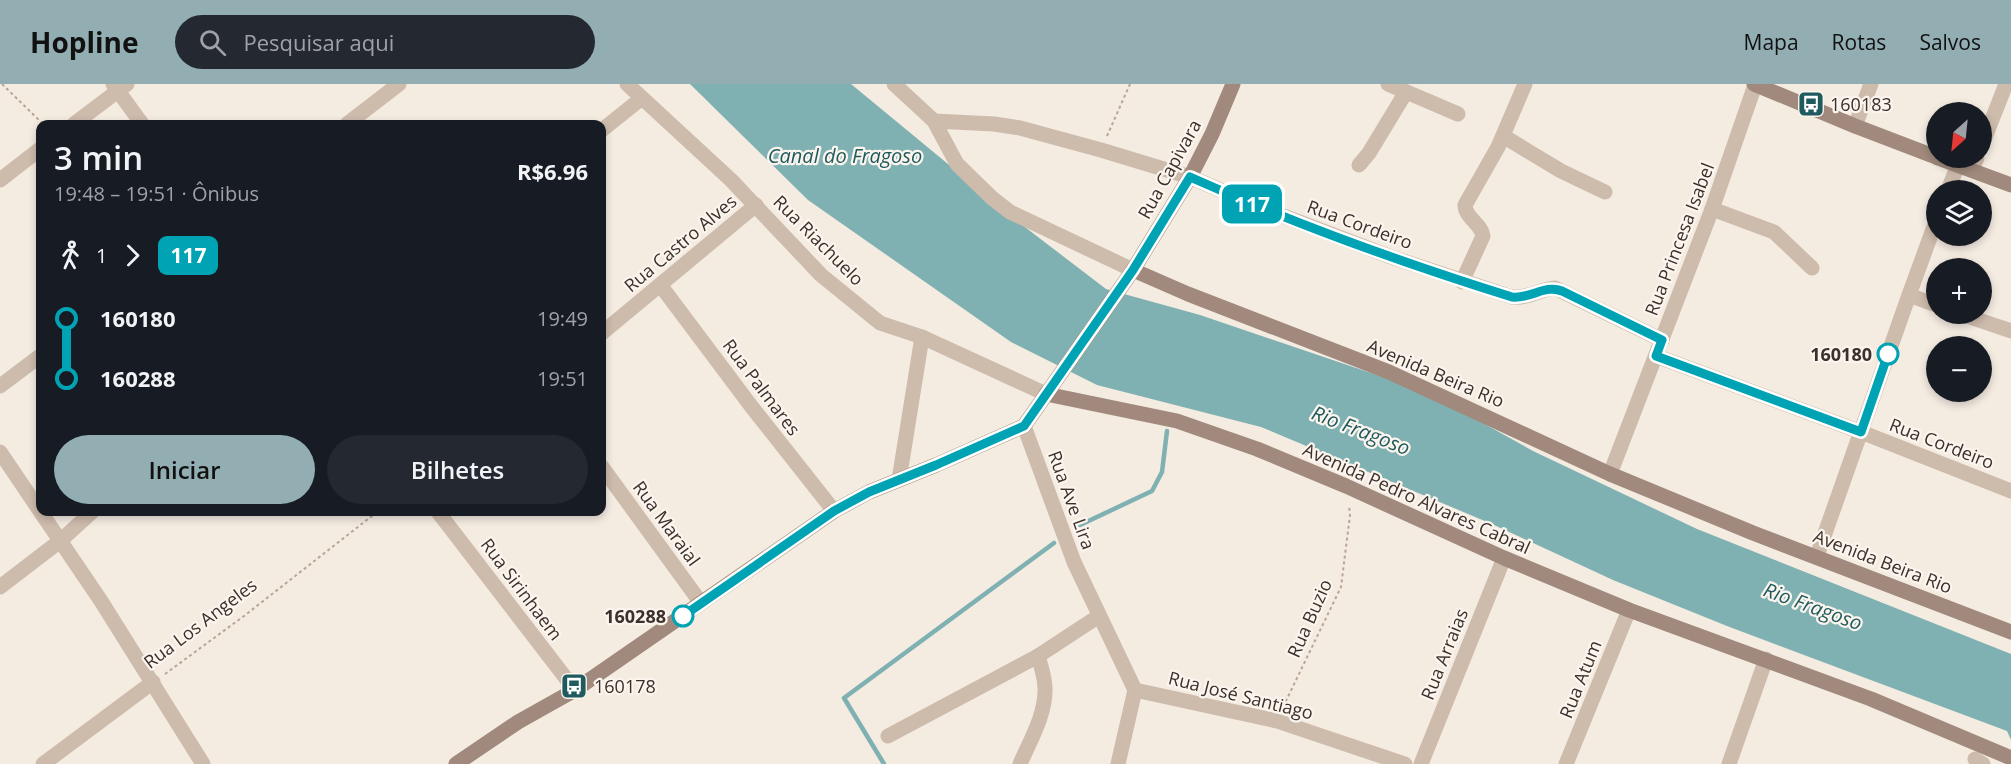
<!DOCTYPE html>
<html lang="pt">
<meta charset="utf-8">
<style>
:root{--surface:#171b24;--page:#242831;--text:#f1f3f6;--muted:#9ea1a6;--accent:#92aeb2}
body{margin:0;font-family:"Open Sans",sans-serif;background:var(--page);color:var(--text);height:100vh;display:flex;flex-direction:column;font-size:22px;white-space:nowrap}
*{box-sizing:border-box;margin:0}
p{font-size:20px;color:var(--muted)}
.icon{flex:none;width:33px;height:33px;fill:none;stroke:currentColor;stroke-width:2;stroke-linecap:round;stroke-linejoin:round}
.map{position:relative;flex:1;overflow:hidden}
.side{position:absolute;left:36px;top:36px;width:570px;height:396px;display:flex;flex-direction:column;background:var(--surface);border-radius:12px;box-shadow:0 3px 9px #0003}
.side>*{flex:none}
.badge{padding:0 12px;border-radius:9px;font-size:21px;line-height:39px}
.needle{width:39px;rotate:207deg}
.tools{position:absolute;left:1926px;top:18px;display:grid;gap:12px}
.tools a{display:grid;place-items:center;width:66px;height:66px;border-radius:50%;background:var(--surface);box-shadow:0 3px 9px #0003;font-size:30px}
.map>.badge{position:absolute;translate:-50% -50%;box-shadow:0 0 0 3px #fff}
.legs{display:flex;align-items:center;gap:9px;height:66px;padding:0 18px;font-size:20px}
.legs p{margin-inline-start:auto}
.overview{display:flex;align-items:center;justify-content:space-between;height:102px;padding:0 18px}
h1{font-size:33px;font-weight:600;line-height:45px}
.action{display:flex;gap:12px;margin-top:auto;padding:12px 18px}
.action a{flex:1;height:69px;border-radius:36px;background:var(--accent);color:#111;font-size:24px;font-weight:600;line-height:69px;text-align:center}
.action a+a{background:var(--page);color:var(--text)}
ul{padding:0 18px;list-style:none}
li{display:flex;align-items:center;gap:21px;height:60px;font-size:22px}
li i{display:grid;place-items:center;width:9px;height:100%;margin:0 8px;background:currentColor}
li i::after{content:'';width:15px;height:15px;margin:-8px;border:4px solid;border-radius:50%;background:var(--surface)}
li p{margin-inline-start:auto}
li:first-child i{background:linear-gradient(#0000 50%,currentColor 0)}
li:last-child i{background:linear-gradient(currentColor 50%,#0000 0)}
header{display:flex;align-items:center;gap:36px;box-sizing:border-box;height:84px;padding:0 30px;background:var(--accent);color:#111}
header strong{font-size:28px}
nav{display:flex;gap:33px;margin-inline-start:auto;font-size:21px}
.search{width:420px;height:54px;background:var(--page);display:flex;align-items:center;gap:15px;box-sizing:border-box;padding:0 21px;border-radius:33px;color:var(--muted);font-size:22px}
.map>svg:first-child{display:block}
.water{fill:#7fb0b2}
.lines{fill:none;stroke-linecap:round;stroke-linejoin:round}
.stream{stroke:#7fb0b2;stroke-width:4.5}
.path{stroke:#b9a596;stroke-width:2;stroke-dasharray:3 3;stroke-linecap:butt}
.minor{stroke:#cdbbac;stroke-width:15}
.secondary{stroke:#a18a7d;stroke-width:15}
.line-1-casing{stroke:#fff;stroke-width:14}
.line-1{stroke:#00a3b4;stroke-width:9}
.stop-1-dot{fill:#fff;stroke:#00a3b4;stroke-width:3}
.labels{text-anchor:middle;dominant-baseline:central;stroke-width:4.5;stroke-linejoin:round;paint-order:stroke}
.poi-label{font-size:18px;fill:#3b302b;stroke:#fbf5ee;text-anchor:start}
.street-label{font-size:18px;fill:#3b302b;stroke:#fbf5ee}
.stop-label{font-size:18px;font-weight:bold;fill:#3b302b;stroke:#fbf5ee;text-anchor:end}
.water-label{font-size:20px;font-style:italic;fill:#1f5a5e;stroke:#fbf5ee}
</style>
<header>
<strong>Hopline</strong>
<div class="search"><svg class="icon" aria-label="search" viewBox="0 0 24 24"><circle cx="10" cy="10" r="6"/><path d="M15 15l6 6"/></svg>Pesquisar aqui</div>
<nav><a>Mapa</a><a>Rotas</a><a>Salvos</a></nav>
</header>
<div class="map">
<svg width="2011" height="680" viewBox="0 0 2011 680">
<rect width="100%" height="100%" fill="#f4ebe1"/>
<!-- water -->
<polygon class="water" points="690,0 851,0 1017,137 1106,205 1200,231 1427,308 1533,367 1697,445 2011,570 2011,656 2007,647 1727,542 1613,496 1492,440 1261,343 1097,301 1011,258 808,116"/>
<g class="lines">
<!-- stream -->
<g class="stream">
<polyline points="1080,441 1152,407 1162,388 1167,347"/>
<polyline points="884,680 844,614 1054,459"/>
</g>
<!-- path -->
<g class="path">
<polyline points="2,0 43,40"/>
<polyline points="1107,52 1130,0"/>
<polyline points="165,590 244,532 377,428"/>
<polyline points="1283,623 1341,503 1350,431 1349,421"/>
</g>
<!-- minor -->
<g class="minor">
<polyline points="113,0 142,40"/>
<polyline points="627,0 731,96 821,191 880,239 922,253 1046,310"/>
<polyline points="894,0 934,37 957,80 992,114 1010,128 1133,186"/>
<polyline points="1388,0 1458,30"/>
<path d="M934 37 994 40 1020 44 1101 66 1190 93 1255 121 1391 173 1512 213C1528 215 1540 205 1555 204L1662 256"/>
<polyline points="74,40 127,0"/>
<polyline points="347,40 399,0"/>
<polyline points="1855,42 1871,0"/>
<polyline points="602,46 642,14"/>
<polyline points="1503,52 1561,87 1605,108"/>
<polyline points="1982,61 2006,0"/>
<polyline points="1359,81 1369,69 1406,8"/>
<polyline points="1972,85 1977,74"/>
<polyline points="0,96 40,65"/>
<polyline points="1948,106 1958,81"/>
<polyline points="1712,125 1774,148 1812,184"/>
<path d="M1462 198 1483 152C1481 139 1465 134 1465 121L1498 63 1525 0"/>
<polyline points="661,202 751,322 834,427"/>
<polyline points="1909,211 1936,221"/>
<polyline points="1961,230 2011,247"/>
<polyline points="602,249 756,121"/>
<polyline points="1656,272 1861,348 2011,407"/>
<polyline points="0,302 40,272"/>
<polyline points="1024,342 1074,478 1135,606 1118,680"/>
<polyline points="0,368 101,517 203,680"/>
<polyline points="602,383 701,519"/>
<polyline points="1610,390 1712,125 1755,1"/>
<polyline points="899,396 922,253"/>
<polyline points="438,428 575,606"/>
<polyline points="1817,472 1909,211 1936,137"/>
<polyline points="0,503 60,457 92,428"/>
<polyline points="1135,606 1277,637 1405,680"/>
<polyline points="888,652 1038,572 1099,532"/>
<polyline points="1975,675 1983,680"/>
<polyline points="43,680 153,598"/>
<path d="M1020 680C1030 657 1046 630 1045 604 1045 594 1041 582 1038 572"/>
<polyline points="1421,680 1504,474"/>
<polyline points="1566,680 1629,526"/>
<polyline points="1729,680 1766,575"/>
</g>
<!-- secondary -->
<g class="secondary">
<polyline points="1754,0 1855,42 1936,73"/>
<polyline points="1938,74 2011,101"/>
<polyline points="1133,186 1188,210 1389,288 1610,390 1753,449 2011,548"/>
<polyline points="1046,310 1177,337 1257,365 1346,402 1504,474 1629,526 1871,615 2011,674"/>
<polyline points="456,680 518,638 575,606 834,427 869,408 936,381 1024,342 1133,186 1190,93 1212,50 1233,0"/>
</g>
</g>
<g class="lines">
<defs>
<path id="line-1" d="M683 532 834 427 869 408 936 381 1024 342 1133 186 1190 93C1295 140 1403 179 1512 213 1531 215 1545 200 1562 207L1662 256 1656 272 1861 348 1888 270"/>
</defs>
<!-- line-1 casing -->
<use href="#line-1" class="line-1-casing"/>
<!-- line-1 -->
<use href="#line-1" class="line-1"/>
</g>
<!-- icons -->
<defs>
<symbol id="bus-square" viewBox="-11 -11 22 22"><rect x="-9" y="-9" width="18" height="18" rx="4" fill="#1f5a5e" stroke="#fbf5ee"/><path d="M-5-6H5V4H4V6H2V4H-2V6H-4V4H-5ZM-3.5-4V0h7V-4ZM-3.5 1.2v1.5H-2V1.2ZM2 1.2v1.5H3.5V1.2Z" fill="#fff"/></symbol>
</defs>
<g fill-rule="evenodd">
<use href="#bus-square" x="1796" y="5" width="30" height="30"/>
<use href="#bus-square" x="559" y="587" width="30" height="30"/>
</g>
<!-- markers -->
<g class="stop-1-dot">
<circle cx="1888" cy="270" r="10"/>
<circle cx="683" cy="532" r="10"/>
</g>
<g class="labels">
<!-- poi labels -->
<g class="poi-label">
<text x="1830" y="20">160183</text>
<text x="594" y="602">160178</text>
</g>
<!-- street labels -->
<g class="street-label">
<text transform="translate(1169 85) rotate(-61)">Rua Capivara</text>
<text transform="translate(1360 140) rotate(20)">Rua Cordeiro</text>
<text transform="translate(1679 155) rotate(-69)">Rua Princesa Isabel</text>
<text transform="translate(819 156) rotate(45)">Rua Riachuelo</text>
<text transform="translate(680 159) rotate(-40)">Rua Castro Alves</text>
<text transform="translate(1436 289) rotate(23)">Avenida Beira Rio</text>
<text transform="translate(762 303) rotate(53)">Rua Palmares</text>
<text transform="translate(1942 359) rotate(21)">Rua Cordeiro</text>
<text transform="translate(1417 414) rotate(24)">Avenida Pedro Alvares Cabral</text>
<text transform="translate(1072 416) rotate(70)">Rua Ave Lira</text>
<text transform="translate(667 439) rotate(54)">Rua Maraial</text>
<text transform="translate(1883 477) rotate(21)">Avenida Beira Rio</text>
<text transform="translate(522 505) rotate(53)">Rua Sirinhaem</text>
<text transform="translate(1309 534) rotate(-66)">Rua Buzio</text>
<text transform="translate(200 539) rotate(-37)">Rua Los Angeles</text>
<text transform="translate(1444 570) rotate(-68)">Rua Arraias</text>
<text transform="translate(1580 595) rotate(-68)">Rua Atum</text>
<text transform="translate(1241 611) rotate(14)">Rua José Santiago</text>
</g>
<!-- stop labels -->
<g class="stop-label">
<text x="1872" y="270">160180</text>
<text x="666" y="532">160288</text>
</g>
<!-- water labels -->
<g class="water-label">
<text x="845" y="71">Canal do Fragoso</text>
<text transform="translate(1361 346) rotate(21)">Rio Fragoso</text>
<text transform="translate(1813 522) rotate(20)">Rio Fragoso</text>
</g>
</g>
</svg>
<div class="tools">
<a><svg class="needle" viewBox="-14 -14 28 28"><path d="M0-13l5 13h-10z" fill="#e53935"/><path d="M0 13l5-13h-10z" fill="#9ea1a6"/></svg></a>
<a><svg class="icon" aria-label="layers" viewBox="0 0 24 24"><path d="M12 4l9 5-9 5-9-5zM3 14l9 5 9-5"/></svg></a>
<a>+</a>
<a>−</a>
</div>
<b class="badge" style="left:1252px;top:120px;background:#00a3b4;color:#fff">117</b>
<section class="side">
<div class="overview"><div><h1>3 min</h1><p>19:48 – 19:51 · Ônibus</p></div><b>R$6.96</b></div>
<div class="legs"><svg class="icon" aria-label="walk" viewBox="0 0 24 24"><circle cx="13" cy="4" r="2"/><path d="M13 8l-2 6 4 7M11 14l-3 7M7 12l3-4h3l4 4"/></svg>1<svg class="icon" aria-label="forward" viewBox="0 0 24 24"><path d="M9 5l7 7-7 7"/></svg><b class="badge" style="background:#00a3b4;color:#fff">117</b></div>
<ul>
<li><i style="color:#00a3b4"></i><b>160180</b><p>19:49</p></li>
<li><i style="color:#00a3b4"></i><b>160288</b><p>19:51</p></li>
</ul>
<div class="action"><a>Iniciar</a><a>Bilhetes</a></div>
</section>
</div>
